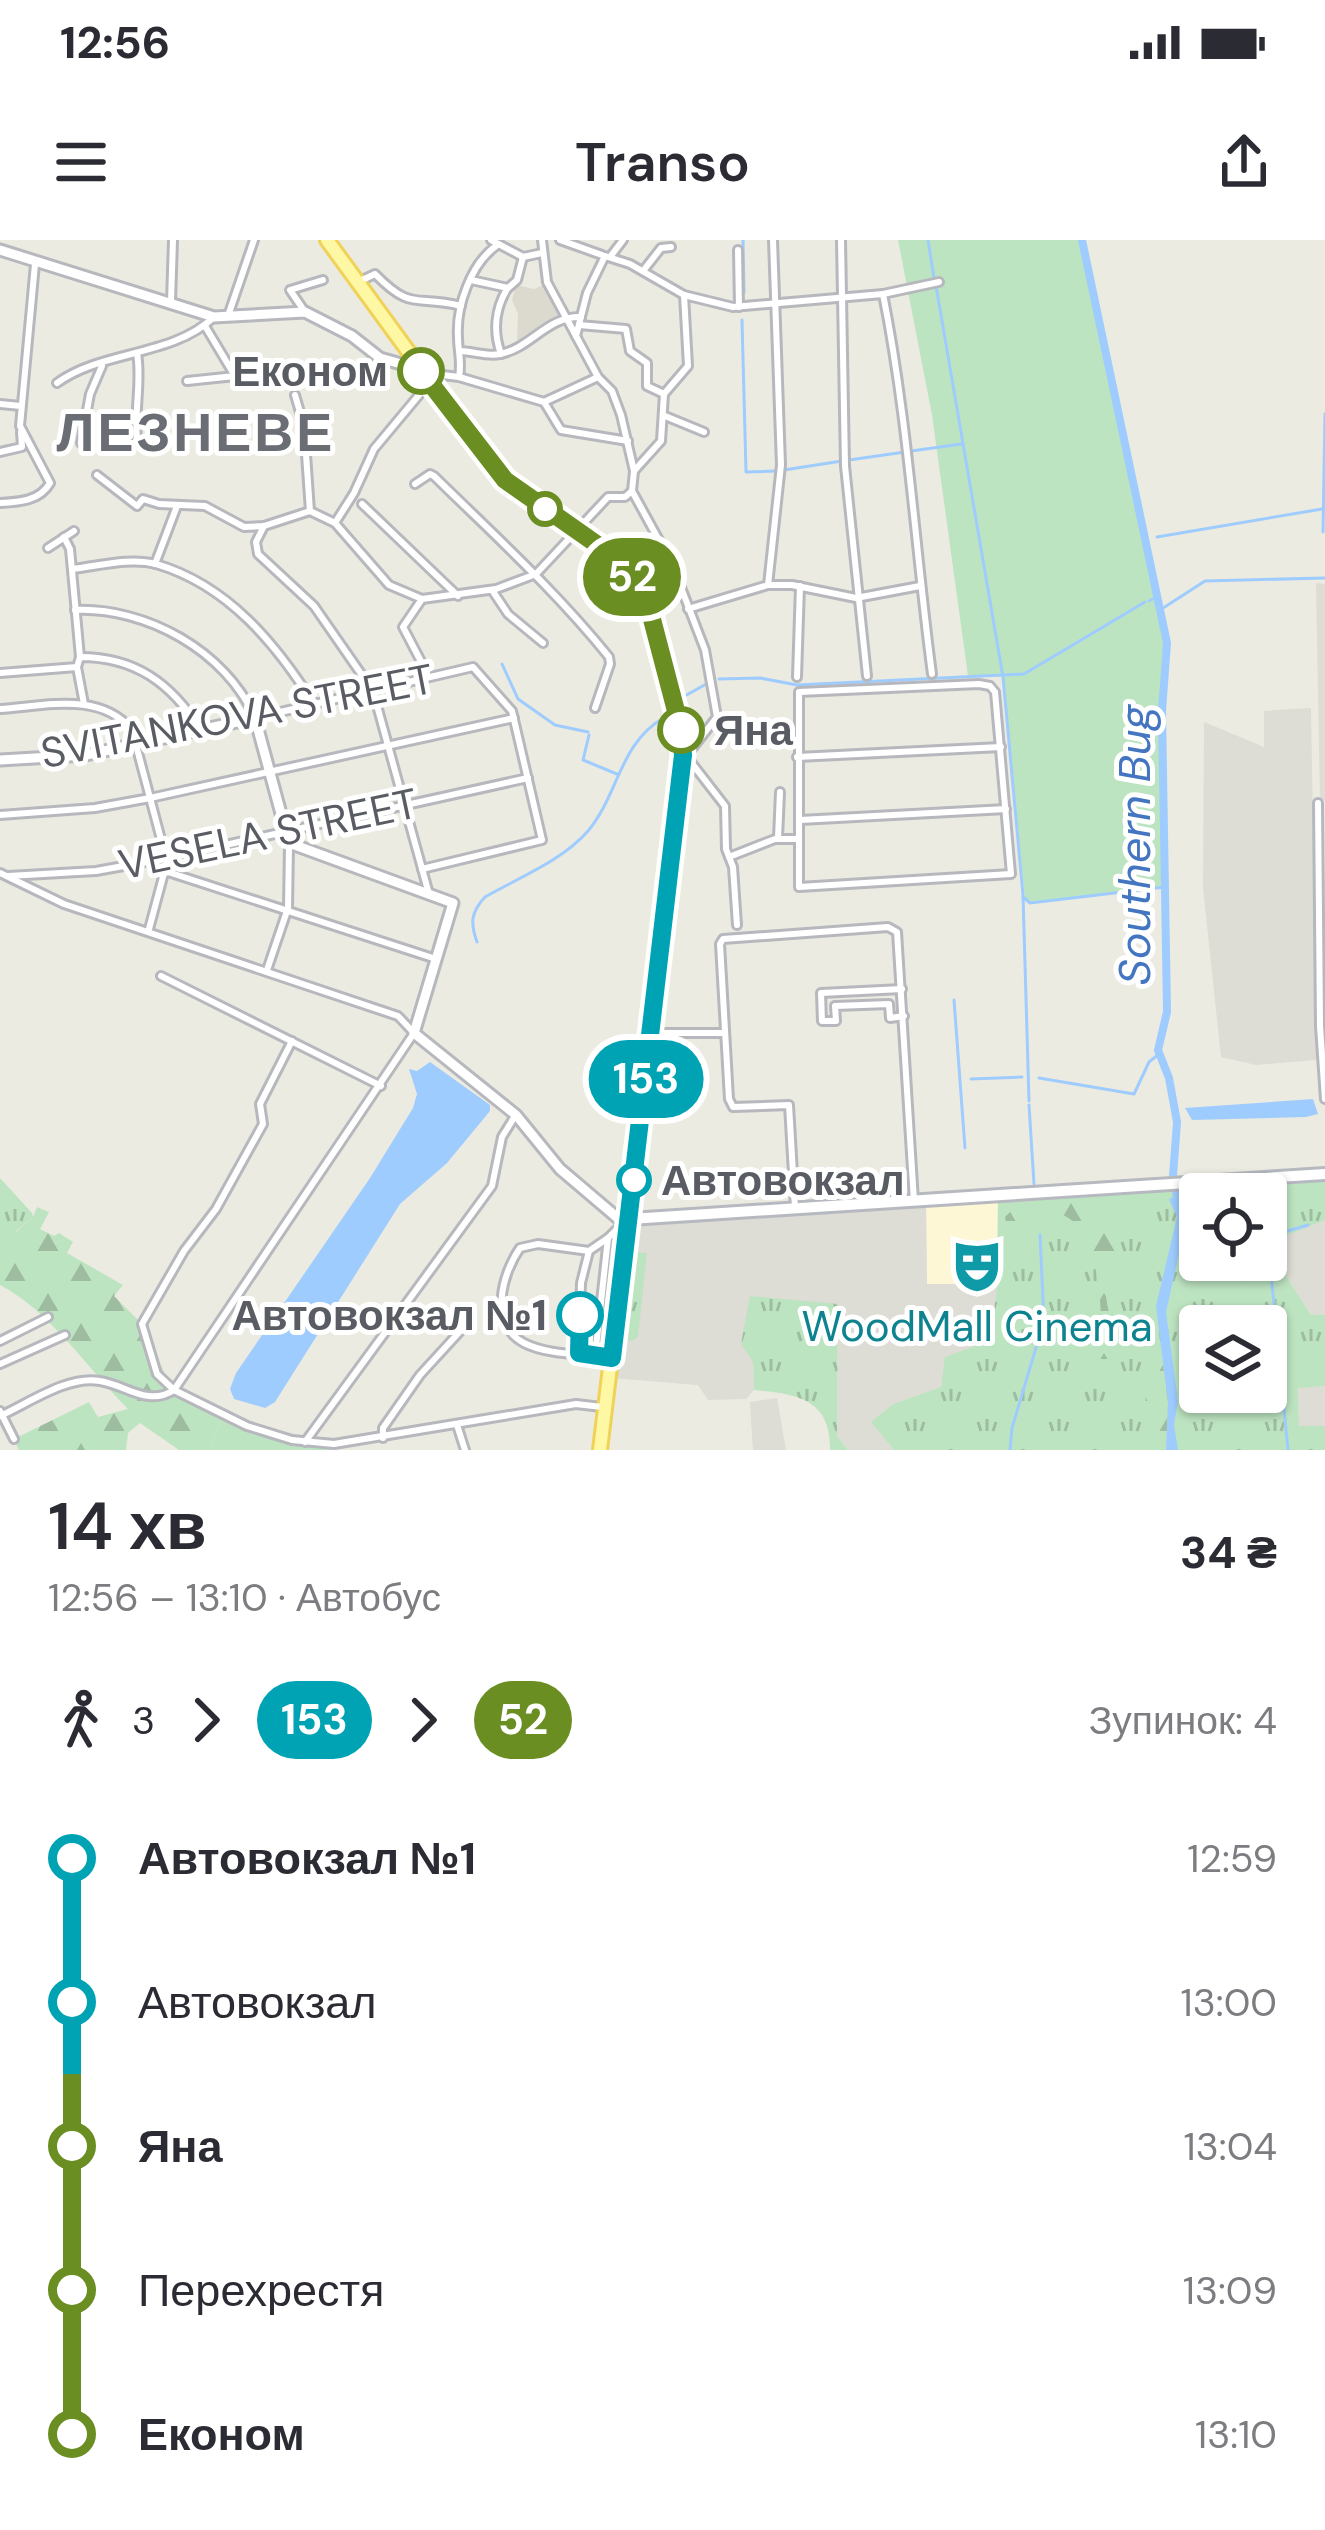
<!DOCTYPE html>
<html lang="uk">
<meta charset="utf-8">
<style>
:root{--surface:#fff;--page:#f7f7f7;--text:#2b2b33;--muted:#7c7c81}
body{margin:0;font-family:"DM Sans",sans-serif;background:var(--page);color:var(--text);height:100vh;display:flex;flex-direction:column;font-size:45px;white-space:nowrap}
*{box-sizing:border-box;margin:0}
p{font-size:39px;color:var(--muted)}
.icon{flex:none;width:66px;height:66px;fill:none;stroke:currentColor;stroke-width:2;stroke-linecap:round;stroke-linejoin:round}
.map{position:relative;height:1210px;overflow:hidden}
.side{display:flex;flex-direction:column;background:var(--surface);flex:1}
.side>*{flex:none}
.badge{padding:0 24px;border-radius:39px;font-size:42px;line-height:78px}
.buttons{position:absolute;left:1179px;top:933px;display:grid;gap:24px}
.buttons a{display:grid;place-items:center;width:108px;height:108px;border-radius:12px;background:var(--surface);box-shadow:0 3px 9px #0004;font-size:60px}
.map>.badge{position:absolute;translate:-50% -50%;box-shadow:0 0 0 6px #fff}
.legs{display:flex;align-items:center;gap:18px;height:132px;padding:0 48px;font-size:39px}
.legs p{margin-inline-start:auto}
.summary{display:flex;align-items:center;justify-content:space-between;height:204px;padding:0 48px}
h1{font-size:66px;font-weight:600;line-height:90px}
ul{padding:0 48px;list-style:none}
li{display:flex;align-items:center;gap:42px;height:144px;font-size:45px}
li i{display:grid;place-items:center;width:18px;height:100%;margin:0 15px;background:currentColor}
li i::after{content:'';width:30px;height:30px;margin:-15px;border:9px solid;border-radius:50%;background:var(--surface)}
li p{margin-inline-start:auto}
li:first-child i{background:linear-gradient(#0000 50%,currentColor 0)}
li:last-child i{background:linear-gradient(currentColor 50%,#0000 0)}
.status{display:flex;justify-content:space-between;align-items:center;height:84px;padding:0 60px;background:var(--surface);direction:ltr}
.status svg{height:33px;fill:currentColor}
header{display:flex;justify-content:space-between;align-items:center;height:156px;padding:0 48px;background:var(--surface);font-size:54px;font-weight:600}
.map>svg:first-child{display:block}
.commercial{fill:#fdf7d5}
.industrial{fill:#dddcd5}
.education{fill:#dcdacf}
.grass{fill:url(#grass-tufts);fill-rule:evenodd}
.forest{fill:url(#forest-firs)}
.green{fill:#bde4c1}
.water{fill:#9fccfe}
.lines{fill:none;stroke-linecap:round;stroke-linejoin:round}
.stream{stroke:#9fccfe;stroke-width:3}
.river{stroke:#9fccfe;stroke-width:8}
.minor-casing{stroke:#b6b8bd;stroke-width:12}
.tertiary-casing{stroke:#b6b8bd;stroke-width:15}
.secondary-casing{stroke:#b7b9c0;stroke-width:16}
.primary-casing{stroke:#efd257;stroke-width:18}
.minor{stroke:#fff;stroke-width:6}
.tertiary{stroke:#fff;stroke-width:9}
.secondary{stroke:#fff;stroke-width:10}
.primary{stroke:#fef7a4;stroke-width:12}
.line-1-casing{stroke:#fff;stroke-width:27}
.line-2-casing{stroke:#fff;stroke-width:27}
.line-1{stroke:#00a3b4;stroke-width:18}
.line-2{stroke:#6b8e23;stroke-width:18}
.stop-2-dot{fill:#fff;stroke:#6b8e23;stroke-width:6}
.stop-1-dot{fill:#fff;stroke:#00a3b4;stroke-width:6}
.labels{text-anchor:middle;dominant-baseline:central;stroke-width:10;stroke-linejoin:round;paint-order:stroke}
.stop-label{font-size:42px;font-weight:bold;fill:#595c62;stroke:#fff;text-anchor:end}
.street-label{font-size:42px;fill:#595c62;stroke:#fff}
.culture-label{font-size:42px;fill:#0d838f;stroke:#fff}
.water-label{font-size:45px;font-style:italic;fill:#4375c0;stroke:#fff}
.district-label{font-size:54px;font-weight:bold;letter-spacing:3px;fill:#6a6e74;stroke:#fff}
</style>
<div class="status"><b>12:56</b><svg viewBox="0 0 49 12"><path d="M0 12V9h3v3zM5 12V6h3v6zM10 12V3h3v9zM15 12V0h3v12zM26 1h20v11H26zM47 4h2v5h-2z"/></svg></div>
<header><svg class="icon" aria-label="menu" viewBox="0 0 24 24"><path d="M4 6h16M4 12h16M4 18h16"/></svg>Transo<svg class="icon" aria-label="share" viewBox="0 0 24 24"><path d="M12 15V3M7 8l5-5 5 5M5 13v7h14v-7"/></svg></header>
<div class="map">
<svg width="1325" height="1210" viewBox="0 0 1325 1210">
<defs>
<pattern id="grass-tufts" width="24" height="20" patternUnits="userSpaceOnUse" patternTransform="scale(3)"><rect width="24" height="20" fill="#bde4c1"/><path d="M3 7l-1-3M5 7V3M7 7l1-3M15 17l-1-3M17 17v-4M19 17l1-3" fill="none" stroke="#9dbca0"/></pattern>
<pattern id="forest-firs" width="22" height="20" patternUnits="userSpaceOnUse" patternTransform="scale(3)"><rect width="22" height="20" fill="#bde4c1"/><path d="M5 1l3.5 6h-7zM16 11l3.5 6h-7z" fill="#9dbca0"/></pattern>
</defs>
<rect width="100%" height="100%" fill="#ecebe1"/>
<!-- commercial -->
<polygon class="commercial" points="998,957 997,1044 927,1044 926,962"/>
<!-- industrial -->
<g class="industrial">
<polygon points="1316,343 1325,344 1325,560 1320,560"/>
<polygon points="1311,468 1317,820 1256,825 1221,817 1203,648 1204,482 1264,507 1264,471"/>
<polygon points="926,962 927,1044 997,1044 991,1100 946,1117 941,1147 893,1164 872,1182 894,1210 848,1210 837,1196 838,1064 753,1122 754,1150 746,1159 708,1160 698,1145 611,1138 632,981"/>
<polygon points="1325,980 1325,1075 1311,1075 1285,1034 1283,996"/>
<polygon points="1325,1146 1325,1186 1299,1187 1298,1147"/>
<polygon points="777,1158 786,1210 753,1210 750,1162"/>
</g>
<!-- education -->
<polygon class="education" points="546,44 563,79 544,85 530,99 517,104 518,74 512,60 516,45 534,49"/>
<!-- grass -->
<g class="grass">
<path d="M1325 935V980L1283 997 1285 1034 1311 1075H1325V1146L1298 1148 1299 1186H1325V1210H894L871 1182 893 1164 941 1147 945 1117 991 1100 997 1044 998 957ZM1200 954H1266V1020H1200ZM1200 1086H1266V1152H1200Z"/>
<polygon points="0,938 32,973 33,977 15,992 0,985"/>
<polygon points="636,1012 647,1013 638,1097 632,1101 626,1100"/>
<path d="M750 1056 838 1064 837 1196 848 1210H830C831 1159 797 1154 754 1150L753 1122 741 1104Z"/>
</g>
<!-- forest -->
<g class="forest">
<path d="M1109 959 1120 962C1130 991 1103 1022 1106 1054 1107 1076 1121 1100 1108 1119H1100C1085 1101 1101 1095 1101 1077 1100 1047 1094 988 1063 975 1054 971 1044 973 1037 979 1030 985 1026 994 1019 1001L1008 994 1005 977 1016 966Z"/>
<path d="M37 967 49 972 40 989 54 996 59 993 73 1002 67 1013 123 1045 114 1056 142 1084 165 1134 176 1147 175 1150 224 1174 209 1210H179L140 1183 128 1193 126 1210H19L14 1199 89 1162 98 1177 128 1169C89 1130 50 1071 0 1045V985L16 992 33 977Z"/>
<polygon points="1148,1063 1156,1070 1168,1163 1166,1210 1149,1210 1150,1192 1145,1183"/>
</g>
<!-- green -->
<g class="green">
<polygon points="898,0 1082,0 1167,403 1162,471 1165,647 1030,663 1025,660 1003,437 968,436 932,175"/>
<polygon points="224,1174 246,1188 333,1206 333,1210 209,1210"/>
</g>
<!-- water -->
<g class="water">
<polygon points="430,822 490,865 490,871 447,923 400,964 275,1162 265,1168 234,1159 230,1149 236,1133 370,938 413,868 417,854 409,829 417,831"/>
<polygon points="1313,859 1318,874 1306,877 1192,880 1185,868"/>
<polygon points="1178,955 1187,978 1166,1072 1178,1161 1174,1185 1178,1210 1166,1210 1168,1163 1156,1066 1177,977 1169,959"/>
</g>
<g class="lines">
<!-- stream -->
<g class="stream">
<polyline points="743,0 744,52"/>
<polyline points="928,0 934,38"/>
<polyline points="936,46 1003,437 1023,655 1029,861"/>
<polyline points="742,80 746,232 776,231"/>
<polyline points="911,211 962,204"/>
<polyline points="849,220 905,212"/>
<polyline points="784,230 842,221"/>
<polyline points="1323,292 1325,174"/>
<polyline points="1157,297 1322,269"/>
<polyline points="1149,361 1156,357"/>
<polyline points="1160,370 1205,341 1325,338"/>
<polyline points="502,424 518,459 555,485 588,492"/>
<polyline points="719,439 760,438 797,445 1024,434 1145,362"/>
<polyline points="679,465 683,457 708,443"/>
<polyline points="589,495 583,520 617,534"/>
<polyline points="1023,657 1030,663 1165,647"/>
<path d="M477 702C470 683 471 672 485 657 518 638 562 621 588 591 619 554 619 503 665 477"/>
<polyline points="954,760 965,908"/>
<polyline points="1039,838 1134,854 1149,822 1159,814"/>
<polyline points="971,839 1022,837"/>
<polyline points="1029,865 1034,944"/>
<polyline points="1262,951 1262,954"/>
<polyline points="1266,982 1288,1210"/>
<polyline points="1270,996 1308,985"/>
<polyline points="1010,1210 1012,1188 1044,1081 1040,995"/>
</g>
<!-- river -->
<polyline class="river" points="1082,0 1167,403 1162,471 1167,772 1158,810 1169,838 1177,882 1173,936 1178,962"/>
<defs>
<g id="minor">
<polyline points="491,0 523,17 542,13"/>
<polyline points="542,0 547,42 598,137 612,151 621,175 634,231 632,251 672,324 705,410 717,477 687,515"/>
<polyline points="560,0 602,15"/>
<polyline points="841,0 845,226 867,436"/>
<polyline points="738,10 739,67"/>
<polyline points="610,17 623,0"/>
<polyline points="643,31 661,8 671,7"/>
<polyline points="471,40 508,48 517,40 523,17"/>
<path d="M358 42 375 34C413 73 416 54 461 66"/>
<path d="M883 54C908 179 915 307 932 434"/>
<polyline points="171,62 173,0"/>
<polyline points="305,72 290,50 323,40"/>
<polyline points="229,73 254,0"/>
<polyline points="579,85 626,89 630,111 647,123 647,146 664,154"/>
<polyline points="576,96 587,53 605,16 630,24 684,55 733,67 883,54 939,42"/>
<path d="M460 111C472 111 488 117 500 114 531 108 547 76 581 77"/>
<path d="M501 114C493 92 495 69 507 49"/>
<polyline points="426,133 459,137 544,162 598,137"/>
<path d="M459 137C462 122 458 112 458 97 456 66 471 24 496 6"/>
<polyline points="187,141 235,136 205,86"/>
<path d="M57 143C102 110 172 117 214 77"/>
<polyline points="295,155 304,186 310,271"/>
<polyline points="544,162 561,190 628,201"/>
<polyline points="0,164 21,166"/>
<polyline points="665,176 704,192"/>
<path d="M137 199C134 169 142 142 137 113"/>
<polyline points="81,203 90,154 102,126"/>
<polyline points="0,212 22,207 21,192"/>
<polyline points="634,231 661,201 664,154 688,126 684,55"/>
<polyline points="97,235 137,266 143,259 159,264 205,266 244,287 264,286 310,271"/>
<path d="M415 244 430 234 434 236C494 295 556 351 609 417L610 424 595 468"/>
<path d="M0 263C19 262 40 261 50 243L20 186 35 24"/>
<polyline points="362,264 458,356"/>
<polyline points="310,271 335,283 389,345 422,359 403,387 427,433 424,440"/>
<polyline points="335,283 354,253 374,209 429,143"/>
<polyline points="264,286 256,302 258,314 314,366 373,451 429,654"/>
<polyline points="64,297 70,309 80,417"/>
<polyline points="48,308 74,291"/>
<polyline points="155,324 177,266"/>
<path d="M72 329C98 326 130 317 156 324 228 345 276 404 314 464"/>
<polyline points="768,345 781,225 773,0"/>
<polyline points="492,350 508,374 543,403"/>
<polyline points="422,359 496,349 536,334 608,257 625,257 632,251"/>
<polyline points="688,369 768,345 792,345 856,358 920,346"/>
<path d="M75 370C146 367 226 411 255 478L473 427 512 471 542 600 422 629"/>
<polyline points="77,427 84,464"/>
<path d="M0 433 77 427 80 417C135 417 171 443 200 489"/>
<polyline points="797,437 800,346"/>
<polygon points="979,444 990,446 995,452 1011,634 799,647 799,452"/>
<path d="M0 469C45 466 100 451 132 490L167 622 149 689"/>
<polyline points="715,482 797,501"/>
<polyline points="687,517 725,566 726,609 733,627 737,685"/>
<polyline points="797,517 1001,507"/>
<polyline points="1318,563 1320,786 1325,859"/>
<polyline points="0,575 95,568 150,558 514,478"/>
<polyline points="800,580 1006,569"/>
<polyline points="778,598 780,552"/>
<polyline points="729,617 775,599 798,599"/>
<polyline points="165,631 436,719"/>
<path d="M0 633 64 664 398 776 414 793 174 1150C148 1167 126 1145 100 1141 68 1135 29 1163 0 1176"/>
<polyline points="8,636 96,631 162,619 528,538"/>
<polyline points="267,730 288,668 289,605"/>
<polyline points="161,736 381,846"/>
<polyline points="902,749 821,753 822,781 836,781 835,766 889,764 890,778 904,776"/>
<polyline points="652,793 724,793"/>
<polyline points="292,801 260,864 263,884 216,969 184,1011 142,1084 157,1134 174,1150 247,1186 292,1200 334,1204 576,1164 602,1167"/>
<polyline points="619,852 621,814"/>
<polyline points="627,852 640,857"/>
<polyline points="795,968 789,865 733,867 729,859 720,704 723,699 888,687 897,692 914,961"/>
<path d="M589 1011 538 1004 520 1008C502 1034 488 1084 524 1103 547 1115 584 1114 610 1118"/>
<polyline points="0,1101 48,1077"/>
<polyline points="579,1113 581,1043 589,1011 608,998"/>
<polyline points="595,1116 608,998 616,990 627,988"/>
<polyline points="0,1124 65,1095"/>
<polyline points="0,1171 14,1199"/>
<polyline points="457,1185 465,1210"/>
<polyline points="383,1198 383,1188 420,1135 464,1087"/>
<polyline points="305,1202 492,946 502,897 515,876"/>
</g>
<g id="tertiary">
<polyline points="0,10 214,77 305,72 352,96 380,118 419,129"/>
<polyline points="0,520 86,515 255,478 289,603 453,663 414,793 516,875 560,929 620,980 630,979"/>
</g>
<polyline id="secondary" points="630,979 1325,934"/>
<polyline id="primary" points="327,0 494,229 627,330 648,364 681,490 684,510 674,598 600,1210"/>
</defs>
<!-- minor casing -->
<use href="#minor" class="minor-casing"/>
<!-- tertiary casing -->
<use href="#tertiary" class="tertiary-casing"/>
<!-- secondary casing -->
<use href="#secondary" class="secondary-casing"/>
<!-- primary casing -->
<use href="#primary" class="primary-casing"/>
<!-- minor -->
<use href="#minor" class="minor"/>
<!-- tertiary -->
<use href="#tertiary" class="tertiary"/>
<!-- secondary -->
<use href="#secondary" class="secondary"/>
<!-- primary -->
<use href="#primary" class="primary"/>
</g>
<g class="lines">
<defs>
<polyline id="line-1" points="580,1075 579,1113 612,1118 683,515 681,490"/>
<polyline id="line-2" points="421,131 505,240 602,308 627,330 648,364 681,490"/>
</defs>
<!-- line-1 casing -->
<use href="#line-1" class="line-1-casing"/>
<!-- line-2 casing -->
<use href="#line-2" class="line-2-casing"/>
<!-- line-1 -->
<use href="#line-1" class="line-1"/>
<!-- line-2 -->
<use href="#line-2" class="line-2"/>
</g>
<!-- icons -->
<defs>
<symbol id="theatre-bare" viewBox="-9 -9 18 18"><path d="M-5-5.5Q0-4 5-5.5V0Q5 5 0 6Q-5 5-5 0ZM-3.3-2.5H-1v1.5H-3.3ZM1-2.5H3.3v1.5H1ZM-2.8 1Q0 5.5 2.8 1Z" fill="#0f9aa8" stroke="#fff" stroke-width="2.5" paint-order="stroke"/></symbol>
</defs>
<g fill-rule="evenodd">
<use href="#theatre-bare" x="939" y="988" width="76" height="76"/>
</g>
<!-- markers -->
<g class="stop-2-dot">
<circle cx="421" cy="131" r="21"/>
<circle cx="545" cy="269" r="15"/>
<circle cx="681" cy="490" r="21"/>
</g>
<g class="stop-1-dot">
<circle cx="634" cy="940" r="15"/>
<circle cx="580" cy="1075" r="21"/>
</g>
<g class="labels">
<!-- stop labels -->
<g class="stop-label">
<text x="388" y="131">Економ</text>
<text x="714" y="490" text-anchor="start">Яна</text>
<text x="661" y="940" text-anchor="start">Автовокзал</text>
<text x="547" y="1075">Автовокзал №1</text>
</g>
<!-- street labels -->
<g class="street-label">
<text transform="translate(237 476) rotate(-11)">SVITANKOVA STREET</text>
<text transform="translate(268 594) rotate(-12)">VESELA STREET</text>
</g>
<!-- culture labels -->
<g class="culture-label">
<text x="977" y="1086">WoodMall Cinema</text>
</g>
<!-- water labels -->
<g class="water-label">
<text transform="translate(1134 605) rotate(-90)">Southern Bug</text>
</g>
<!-- district labels -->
<g class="district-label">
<text x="196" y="192">ЛЕЗНЕВЕ</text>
</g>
</g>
</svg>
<div class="buttons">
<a><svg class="icon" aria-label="locate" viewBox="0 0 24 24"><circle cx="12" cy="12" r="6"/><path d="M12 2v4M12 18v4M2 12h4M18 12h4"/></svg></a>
<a><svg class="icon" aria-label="layers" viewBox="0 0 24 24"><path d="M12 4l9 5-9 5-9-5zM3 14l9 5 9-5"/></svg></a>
</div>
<b class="badge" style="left:646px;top:839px;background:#00a3b4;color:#fff">153</b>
<b class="badge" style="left:632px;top:337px;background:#6b8e23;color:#fff">52</b>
</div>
<section class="side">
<div class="summary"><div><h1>14 хв</h1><p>12:56 – 13:10 · Автобус</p></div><b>34 ₴</b></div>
<div class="legs"><svg class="icon" aria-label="walk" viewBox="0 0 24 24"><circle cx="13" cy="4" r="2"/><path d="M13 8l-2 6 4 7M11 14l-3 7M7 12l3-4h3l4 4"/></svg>3<svg class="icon" aria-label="forward" viewBox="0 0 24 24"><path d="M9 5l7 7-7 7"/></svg><b class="badge" style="background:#00a3b4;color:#fff">153</b><svg class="icon" aria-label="forward" viewBox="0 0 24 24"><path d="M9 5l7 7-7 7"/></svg><b class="badge" style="background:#6b8e23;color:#fff">52</b><p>Зупинок: 4</p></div>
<ul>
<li><i style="color:#00a3b4"></i><b>Автовокзал №1</b><p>12:59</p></li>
<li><i style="color:#00a3b4"></i><span>Автовокзал</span><p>13:00</p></li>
<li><i style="color:#6b8e23"></i><b>Яна</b><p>13:04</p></li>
<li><i style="color:#6b8e23"></i><span>Перехрестя</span><p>13:09</p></li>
<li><i style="color:#6b8e23"></i><b>Економ</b><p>13:10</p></li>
</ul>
</section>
